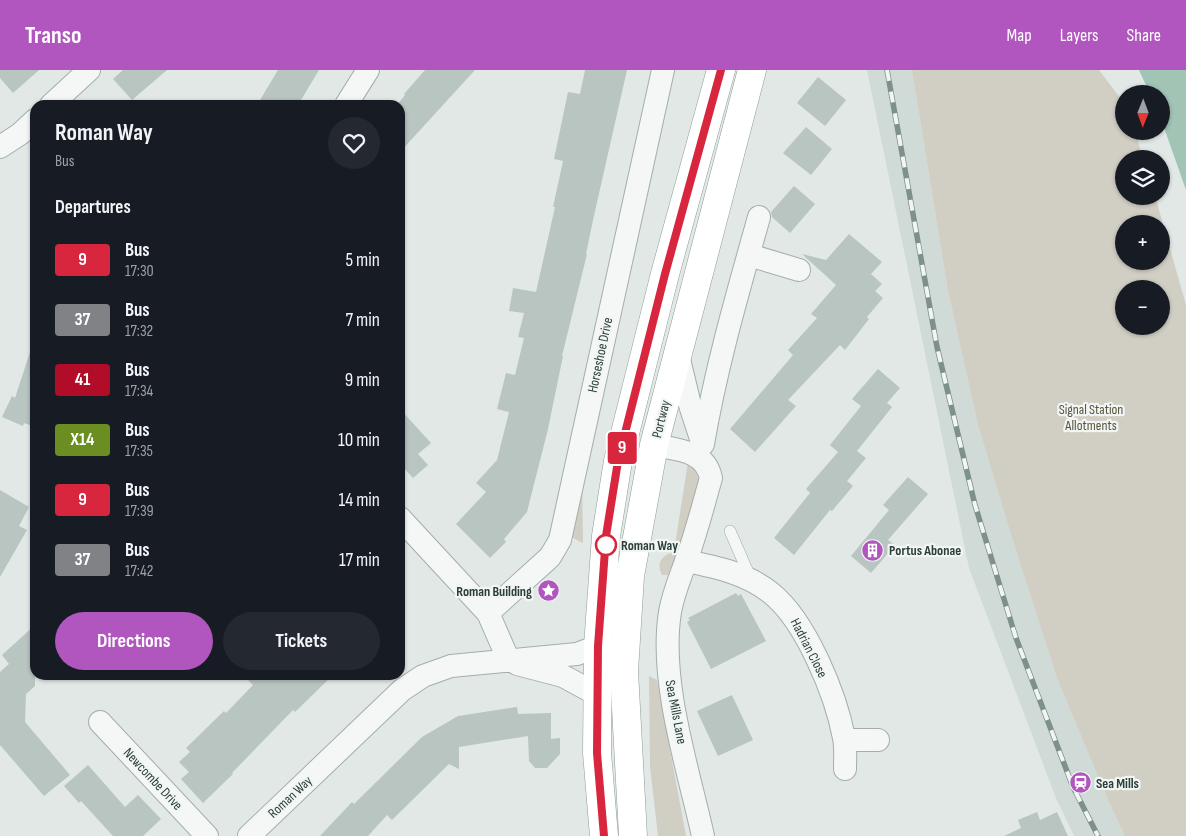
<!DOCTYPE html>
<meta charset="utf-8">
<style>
:root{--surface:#171b24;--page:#242831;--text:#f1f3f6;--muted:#9ea1a6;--accent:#b155bf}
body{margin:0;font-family:"Sofia Sans Condensed",sans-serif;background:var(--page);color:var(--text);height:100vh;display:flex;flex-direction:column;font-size:19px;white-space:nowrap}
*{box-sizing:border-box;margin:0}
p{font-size:16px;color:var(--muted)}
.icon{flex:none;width:28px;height:28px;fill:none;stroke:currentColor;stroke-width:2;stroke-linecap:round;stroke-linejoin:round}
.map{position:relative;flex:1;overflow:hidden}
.panel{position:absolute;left:30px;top:30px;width:375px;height:580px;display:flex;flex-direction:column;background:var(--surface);border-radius:15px;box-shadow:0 1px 4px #0004}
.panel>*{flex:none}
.badge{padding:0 10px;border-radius:4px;font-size:18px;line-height:32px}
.needle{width:32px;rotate:181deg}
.fabs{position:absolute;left:1115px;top:15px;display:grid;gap:10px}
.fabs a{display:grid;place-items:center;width:55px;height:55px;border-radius:50%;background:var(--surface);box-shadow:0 1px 4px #0004;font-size:25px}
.map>.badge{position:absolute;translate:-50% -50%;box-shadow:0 0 0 2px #fff}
h2{padding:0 25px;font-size:19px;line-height:45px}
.round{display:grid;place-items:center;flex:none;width:52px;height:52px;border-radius:26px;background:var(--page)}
.summary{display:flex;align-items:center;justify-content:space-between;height:85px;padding:0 25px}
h1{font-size:24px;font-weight:700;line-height:38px}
.action{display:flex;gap:10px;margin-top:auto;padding:10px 25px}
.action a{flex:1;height:58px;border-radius:30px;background:var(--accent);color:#fff;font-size:20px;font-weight:700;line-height:58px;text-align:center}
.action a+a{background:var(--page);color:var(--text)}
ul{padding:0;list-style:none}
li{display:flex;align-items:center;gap:15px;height:60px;padding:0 25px}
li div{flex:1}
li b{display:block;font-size:19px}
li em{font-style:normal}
li .badge{min-width:55px;font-weight:700;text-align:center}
header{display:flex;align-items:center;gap:30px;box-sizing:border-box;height:70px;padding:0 25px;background:var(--accent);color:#fff}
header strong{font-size:24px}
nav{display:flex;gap:28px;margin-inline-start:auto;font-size:18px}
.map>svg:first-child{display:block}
.built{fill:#d0dad6}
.green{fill:#d1cec4;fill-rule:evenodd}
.water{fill:#a1c4b4}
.building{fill:#b9c5c1}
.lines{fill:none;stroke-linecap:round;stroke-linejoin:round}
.service-casing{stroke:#a3aeab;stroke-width:12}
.minor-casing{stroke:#a3aeab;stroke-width:24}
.trunk-casing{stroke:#8b9d96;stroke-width:29}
.service{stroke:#f4f7f6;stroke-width:11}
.minor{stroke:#f4f7f6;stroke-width:22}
.trunk{stroke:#fff;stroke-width:28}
.rail-casing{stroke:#7d9089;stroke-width:5.5}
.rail{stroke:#f1f6f4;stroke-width:4;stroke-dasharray:11;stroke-linecap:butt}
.line-casing{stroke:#fff;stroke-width:11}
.line{stroke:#d7263d;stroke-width:8}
.stop-dot{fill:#fff;stroke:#d7263d;stroke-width:2.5}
.labels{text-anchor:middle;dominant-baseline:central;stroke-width:4.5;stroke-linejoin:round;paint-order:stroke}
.street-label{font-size:14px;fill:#2c3e38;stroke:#f1f6f4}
.park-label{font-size:14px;fill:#58533a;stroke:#f1f6f4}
.stop-label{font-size:14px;font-weight:bold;fill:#2c3e38;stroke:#f1f6f4;text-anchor:start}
.poi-label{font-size:14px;font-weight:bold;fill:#2c3e38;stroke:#f1f6f4;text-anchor:start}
</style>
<header>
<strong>Transo</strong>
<nav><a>Map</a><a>Layers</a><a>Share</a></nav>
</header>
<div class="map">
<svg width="1186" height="766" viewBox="0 0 1186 766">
<rect width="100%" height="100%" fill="#e1e8e6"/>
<!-- built -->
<polygon class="built" points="867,0 912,0 948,221 978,355 1011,465 1058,611 1108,730 1125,766 1074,766 1056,728 969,498"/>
<!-- green -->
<g class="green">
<path d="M912 0H1099L1124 33V61H1135L1143 89H1124V126H1155L1186 235V766H1125L1108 730 1058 611 1011 465 978 355 948 221ZM1124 154H1161V191H1124ZM1124 219H1161V256H1124Z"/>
<path d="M688 392 698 399 701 424 668 505H662C656 492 661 487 674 481Z"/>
<polygon points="582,405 583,473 567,465"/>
<polygon points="649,606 657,610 686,766 658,766 650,697"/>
</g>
<!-- water -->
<polygon class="water" points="1139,0 1186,0 1186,120 1161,49 1161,24 1150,24"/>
<!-- building -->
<g class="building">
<polygon points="0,0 39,0 13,23 0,8"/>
<polygon points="123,0 167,0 132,30 113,9"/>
<polygon points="278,0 319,0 298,35 276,35 260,30"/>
<polygon points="425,0 475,0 400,82 400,35 398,34 405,25 404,24"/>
<polygon points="585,0 627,0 593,150 586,184 587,184 562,286 563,286 548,359 527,442 504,469 506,472 490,488 456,454 486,422 476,413 497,390 509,342 497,339 506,303 515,305 524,268 518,267 524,243 509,241 513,218 536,222 555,137 553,137 563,91 554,89 568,22 580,24"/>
<polygon points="818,7 846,30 825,56 797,33"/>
<polygon points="806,57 832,79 811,105 783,83"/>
<polygon points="794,116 815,134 790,163 772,147 771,142"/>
<polygon points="849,164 882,192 871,204 882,214 875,221 883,228 867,247 869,249 845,280 840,275 788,330 796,336 755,382 730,359 793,285 788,280 817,248 811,244 836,215 802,184 826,190"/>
<polygon points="31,279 35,280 35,357 24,353 23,356 2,347 12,326 15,328"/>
<polygon points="878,299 900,318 887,333 892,337 857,381 866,388 847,411 853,416 832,441 830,440 794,485 774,468 810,423 806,419 838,382 830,375 861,336 852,329"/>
<polygon points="400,339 431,373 418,384 428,395 413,408 403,397 400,400"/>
<polygon points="908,407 928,424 888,470 895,475 871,503 851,486 889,440 883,435"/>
<polygon points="0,420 29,437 19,456 27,460 0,507"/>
<polygon points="736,523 738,526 741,524 766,571 711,599 687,552 690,550 688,548"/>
<polygon points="35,555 35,616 26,624 25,652 70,705 44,726 0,675 0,602 9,594 2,585"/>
<polygon points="243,605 333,605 295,642 293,640 232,703 233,704 203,733 181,709 189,702 179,692 190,682 186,678 224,641 226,643 253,615"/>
<polygon points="732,625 753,670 718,686 697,641"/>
<polygon points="517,637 518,644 551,643 551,669 560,668 560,684 547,698 535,698 529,691 528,666 459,677 459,699 449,694 392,750 387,745 368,766 320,766 352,732 354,734 422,667 458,646"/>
<polygon points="88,695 125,737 138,725 161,749 143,766 113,766 81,731 79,733 64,716"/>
<polygon points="1037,742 1040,750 1057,742 1068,766 1004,766 1021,758 1018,750"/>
</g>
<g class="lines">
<defs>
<polyline id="service" points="730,461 751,509"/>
<g id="minor">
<polyline points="51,35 89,0"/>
<polyline points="346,35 368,0"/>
<polyline points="0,77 20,64 35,50"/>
<polyline points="749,185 799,200"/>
<polyline points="678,285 690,335 702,372"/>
<path d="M703 374C716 297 738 222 759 147"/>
<path d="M654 375C678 380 705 380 711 408 703 436 696 464 686 491 680 508 673 524 670 542 659 611 688 698 703 766"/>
<polyline points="400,448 488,543 509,591"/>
<path d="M686 491C716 497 746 503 771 523 806 551 836 625 844 668 846 678 845 689 845 699"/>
<polyline points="488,543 550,487 560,470 663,0"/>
<polyline points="517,594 563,606 598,625"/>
<polyline points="100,652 207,766"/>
<polyline points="845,670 878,670"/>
<polyline points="249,766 402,620 423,606 451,596 577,584 598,576"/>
</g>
<g id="trunk">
<polyline points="604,766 597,683 598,576 606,466 618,391 665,204 721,0"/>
<polyline points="633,766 624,601 630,506 654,375 752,0"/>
</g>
</defs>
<!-- service casing -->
<use href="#service" class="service-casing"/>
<!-- minor casing -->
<use href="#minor" class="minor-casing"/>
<!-- trunk casing -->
<use href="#trunk" class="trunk-casing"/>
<!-- service -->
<use href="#service" class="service"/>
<!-- minor -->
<use href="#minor" class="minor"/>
<!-- trunk -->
<use href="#trunk" class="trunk"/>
<defs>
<polyline id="rail" points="887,0 937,277 975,435 1016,568 1073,717 1098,766"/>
</defs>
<!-- rail casing -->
<use href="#rail" class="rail-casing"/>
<!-- rail -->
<use href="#rail" class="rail"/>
</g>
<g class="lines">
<defs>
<polyline id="line" points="604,766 597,683 598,576 606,466 618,391 665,204 721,0"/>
</defs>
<!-- line casing -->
<use href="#line" class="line-casing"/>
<!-- line -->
<use href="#line" class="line"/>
</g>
<!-- icons -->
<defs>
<symbol id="building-disc" viewBox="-11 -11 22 22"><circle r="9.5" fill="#b155bf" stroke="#f1f6f4"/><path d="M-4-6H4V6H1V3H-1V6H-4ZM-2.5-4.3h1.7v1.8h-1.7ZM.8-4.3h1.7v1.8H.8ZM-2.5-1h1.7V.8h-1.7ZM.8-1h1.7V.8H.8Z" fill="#fff"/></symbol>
<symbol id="sight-disc" viewBox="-11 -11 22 22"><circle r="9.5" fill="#b155bf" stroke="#f1f6f4"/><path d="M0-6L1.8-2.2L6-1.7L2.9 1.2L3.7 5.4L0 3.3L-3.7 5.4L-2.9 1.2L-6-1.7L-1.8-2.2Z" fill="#fff"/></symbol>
<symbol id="station-disc" viewBox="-11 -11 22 22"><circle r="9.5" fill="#b155bf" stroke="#f1f6f4"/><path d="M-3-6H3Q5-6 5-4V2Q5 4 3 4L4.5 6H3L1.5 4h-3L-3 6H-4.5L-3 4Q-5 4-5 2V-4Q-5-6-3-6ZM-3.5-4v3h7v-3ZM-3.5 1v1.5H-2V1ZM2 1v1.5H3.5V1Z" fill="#fff"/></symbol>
</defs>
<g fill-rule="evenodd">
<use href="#building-disc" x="860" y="468" width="25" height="25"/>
<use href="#sight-disc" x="536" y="508" width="25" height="25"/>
<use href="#station-disc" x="1068" y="700" width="25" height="25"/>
</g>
<!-- markers -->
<circle class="stop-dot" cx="606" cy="475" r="10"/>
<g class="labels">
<!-- street labels -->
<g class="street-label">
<text transform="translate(600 285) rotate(-78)">Horseshoe Drive</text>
<text transform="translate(661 349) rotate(-76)">Portway</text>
<text transform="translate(809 578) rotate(63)">Hadrian Close</text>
<text transform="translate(676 642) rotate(79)">Sea Mills Lane</text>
<text transform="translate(153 709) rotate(47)">Newcombe Drive</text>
<text transform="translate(290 727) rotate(-43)">Roman Way</text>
</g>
<!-- park labels -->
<g class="park-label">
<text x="1091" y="339">Signal Station<tspan x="1091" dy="16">Allotments</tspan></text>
</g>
<!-- stop labels -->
<g class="stop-label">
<text x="621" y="475">Roman Way</text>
</g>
<!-- poi labels -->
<g class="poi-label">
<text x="889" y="480">Portus Abonae</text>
<text x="532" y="521" text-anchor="end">Roman Building</text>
<text x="1096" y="713">Sea Mills</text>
</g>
</g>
</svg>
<div class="fabs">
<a><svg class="needle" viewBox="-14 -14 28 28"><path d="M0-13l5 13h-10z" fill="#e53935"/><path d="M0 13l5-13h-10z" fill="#9ea1a6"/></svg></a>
<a><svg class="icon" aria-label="layers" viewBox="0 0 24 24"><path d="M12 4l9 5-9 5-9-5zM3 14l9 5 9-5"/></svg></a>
<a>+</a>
<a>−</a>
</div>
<b class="badge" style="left:622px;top:378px;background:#d7263d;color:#fff">9</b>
<section class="panel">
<div class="summary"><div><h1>Roman Way</h1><p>Bus</p></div><a class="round"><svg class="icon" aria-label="heart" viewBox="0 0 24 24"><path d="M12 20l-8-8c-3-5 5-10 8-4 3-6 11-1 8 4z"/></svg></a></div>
<h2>Departures</h2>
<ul>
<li><span class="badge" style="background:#d7263d;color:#fff">9</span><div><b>Bus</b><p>17:30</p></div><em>5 min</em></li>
<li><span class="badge" style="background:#808285;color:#fff">37</span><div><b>Bus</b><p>17:32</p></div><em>7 min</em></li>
<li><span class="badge" style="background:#b10d28;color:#fff">41</span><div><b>Bus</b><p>17:34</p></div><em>9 min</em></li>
<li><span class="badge" style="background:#6b8e23;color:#fff">X14</span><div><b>Bus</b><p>17:35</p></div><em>10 min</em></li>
<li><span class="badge" style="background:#d7263d;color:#fff">9</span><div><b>Bus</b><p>17:39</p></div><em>14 min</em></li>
<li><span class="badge" style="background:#808285;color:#fff">37</span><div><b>Bus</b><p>17:42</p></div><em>17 min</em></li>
</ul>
<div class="action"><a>Directions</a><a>Tickets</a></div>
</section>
</div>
